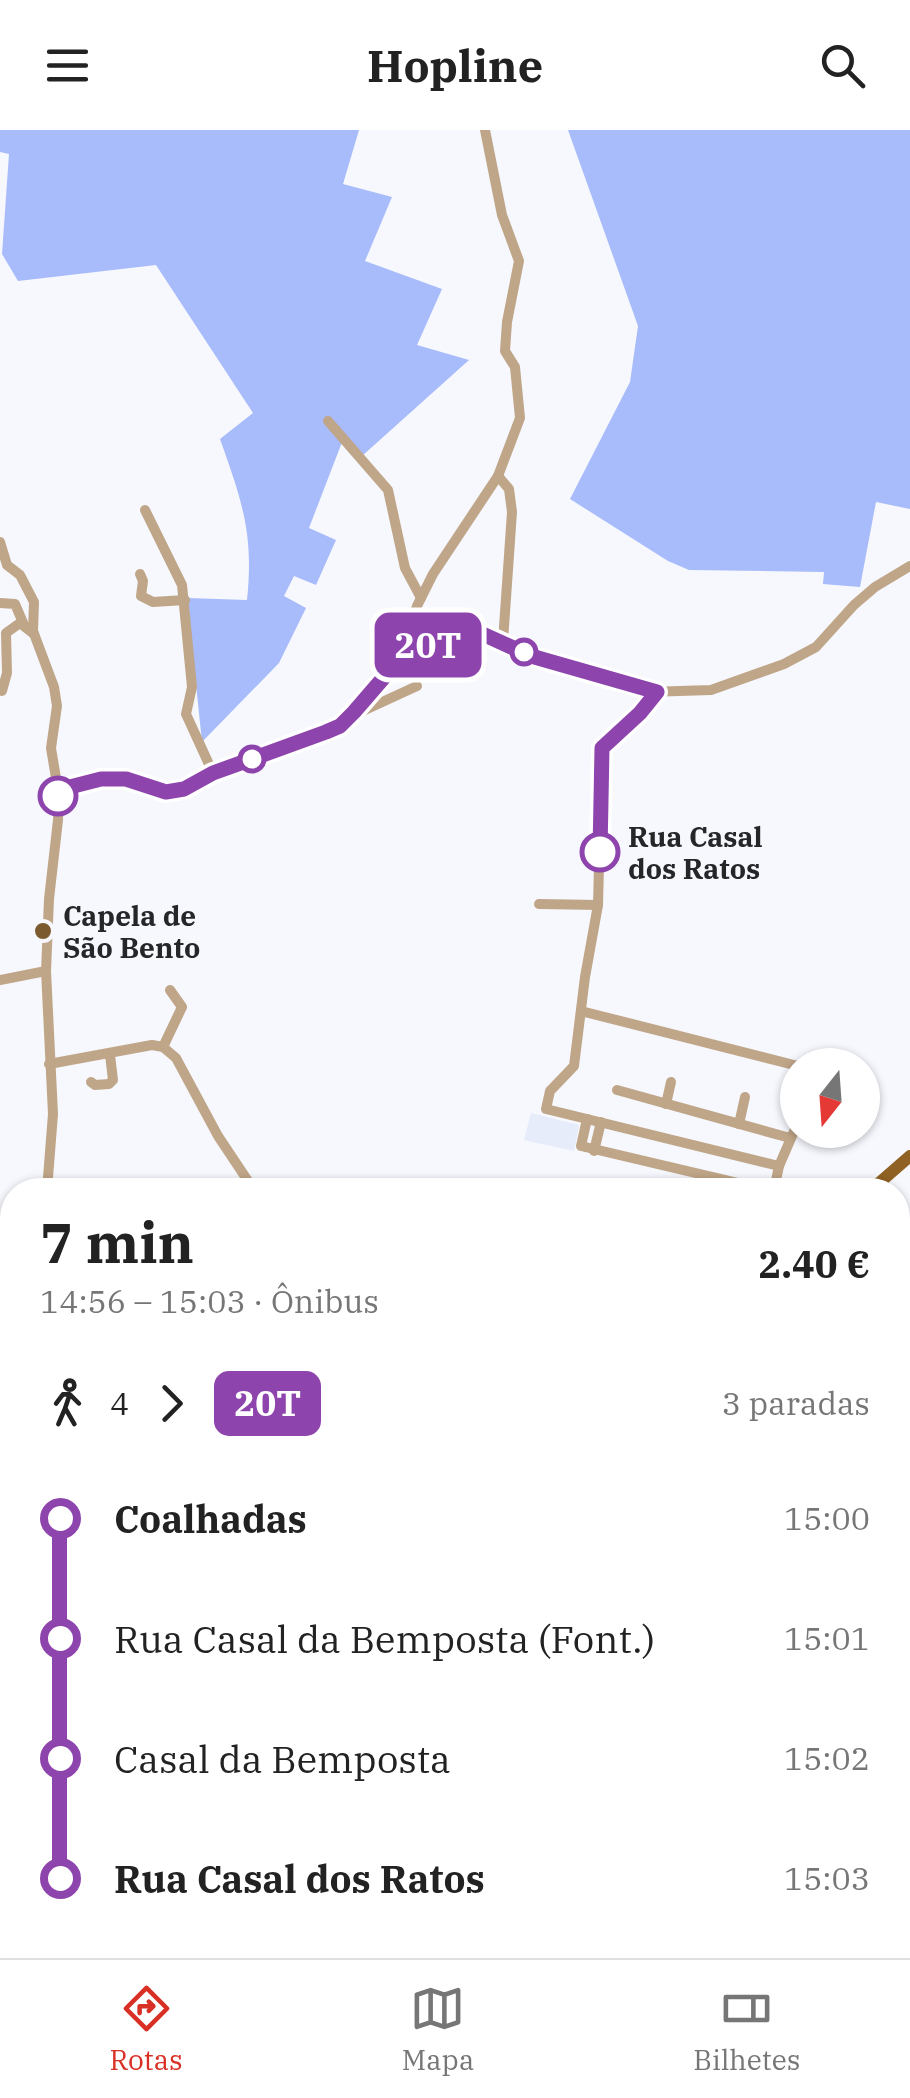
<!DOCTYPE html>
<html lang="pt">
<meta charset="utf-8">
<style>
:root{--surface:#fff;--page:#f2f2f2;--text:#222;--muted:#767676;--line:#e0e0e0;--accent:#d93025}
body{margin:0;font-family:"IBM Plex Serif",serif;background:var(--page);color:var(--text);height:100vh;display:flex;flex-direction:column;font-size:38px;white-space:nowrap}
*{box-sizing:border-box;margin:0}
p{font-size:32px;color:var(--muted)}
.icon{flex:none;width:55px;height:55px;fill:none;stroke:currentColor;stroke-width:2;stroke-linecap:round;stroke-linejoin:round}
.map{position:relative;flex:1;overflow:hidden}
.details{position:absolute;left:0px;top:1048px;width:910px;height:782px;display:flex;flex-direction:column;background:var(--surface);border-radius:40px 40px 0 0;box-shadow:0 2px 8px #0004}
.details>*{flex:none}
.badge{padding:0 20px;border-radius:15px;font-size:35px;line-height:65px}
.needle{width:65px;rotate:197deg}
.controls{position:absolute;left:780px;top:918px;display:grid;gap:20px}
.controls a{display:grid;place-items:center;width:100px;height:100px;border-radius:50%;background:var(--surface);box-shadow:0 2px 8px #0004;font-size:50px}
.map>.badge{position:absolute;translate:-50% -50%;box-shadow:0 0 0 5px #fff}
.legs{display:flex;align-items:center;gap:15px;height:110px;padding:0 40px;font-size:32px}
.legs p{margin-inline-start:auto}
.summary{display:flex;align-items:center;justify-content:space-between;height:170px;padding:0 40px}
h1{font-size:55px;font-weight:700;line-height:75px}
ul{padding:0 40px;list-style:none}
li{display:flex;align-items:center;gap:35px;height:120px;font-size:38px}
li i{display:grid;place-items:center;width:15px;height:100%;margin:0 12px;background:currentColor}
li i::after{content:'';width:25px;height:25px;margin:-12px;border:8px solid;border-radius:50%;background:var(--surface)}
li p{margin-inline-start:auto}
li:first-child i{background:linear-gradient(#0000 50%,currentColor 0)}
li:last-child i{background:linear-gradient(currentColor 50%,#0000 0)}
header{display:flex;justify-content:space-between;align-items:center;height:130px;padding:0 40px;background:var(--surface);font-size:45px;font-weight:700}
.dock{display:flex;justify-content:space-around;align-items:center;height:140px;border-top:2px solid var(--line);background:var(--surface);font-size:28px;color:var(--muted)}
.dock a{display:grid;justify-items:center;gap:5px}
.dock .on{color:var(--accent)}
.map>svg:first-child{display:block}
.built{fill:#e7ecfa}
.forest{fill:#a8bbfa}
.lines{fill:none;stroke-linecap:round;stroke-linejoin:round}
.minor{stroke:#c0a688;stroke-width:10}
.major{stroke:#8f6122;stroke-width:12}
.highway{stroke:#754b0c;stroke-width:15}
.rail-casing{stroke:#6a6b6e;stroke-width:6}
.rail{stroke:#f6f8fe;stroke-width:2.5;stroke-dasharray:8;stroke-linecap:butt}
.line-1-casing{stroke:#fff;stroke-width:22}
.line-1{stroke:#8e44ad;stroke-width:15}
.stop-1-dot{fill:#fff;stroke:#8e44ad;stroke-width:5}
.poi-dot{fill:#7b5a30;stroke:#f6f8fe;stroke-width:4}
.labels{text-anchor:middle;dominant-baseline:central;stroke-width:10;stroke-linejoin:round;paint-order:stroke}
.stop-label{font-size:28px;font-weight:bold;fill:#252628;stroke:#f6f8fe;text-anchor:start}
.poi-label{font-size:28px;font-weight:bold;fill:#252628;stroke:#f6f8fe;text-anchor:start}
</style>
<header><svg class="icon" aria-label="menu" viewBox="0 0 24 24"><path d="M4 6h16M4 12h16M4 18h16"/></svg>Hopline<svg class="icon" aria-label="search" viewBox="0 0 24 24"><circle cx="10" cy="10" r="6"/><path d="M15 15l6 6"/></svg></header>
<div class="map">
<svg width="910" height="1828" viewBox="0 0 910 1828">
<rect width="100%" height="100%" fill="#f6f8fe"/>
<!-- built -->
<polygon class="built" points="531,983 579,995 574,1021 524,1010"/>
<!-- forest -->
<g class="forest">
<path d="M0 0H359L343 54 392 67 365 131 442 159 417 215 469 230 362 326 344 307 309 398 336 410 316 455 294 446 284 466 306 478 279 533 202 612 187 468 247 470C254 404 242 371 220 309L253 283 156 135 18 151 2 124 9 24 0 22Z"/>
<polygon points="568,0 910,0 910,379 876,372 860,457 823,454 824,442 689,440 668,431 570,369 630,252 638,196"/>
</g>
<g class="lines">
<!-- minor -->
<g class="minor">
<polyline points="328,291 388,360 405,438 421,468"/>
<polyline points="498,346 509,359 512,382 503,511"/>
<polyline points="145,380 182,455 192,557 186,584 213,643"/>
<polyline points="0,412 7,435 20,445 34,472 33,501 54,557 57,576 51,618 59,666 58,690 49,769 46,841 53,984 47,1060"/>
<polyline points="140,444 143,451 141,466 153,472 185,470"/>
<polyline points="0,473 15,474 24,495"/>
<polyline points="399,529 417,476 433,444 498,346 520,288 515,237 505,221 507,192 519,131 502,85 485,0"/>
<polyline points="2,561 7,543 6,503 20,493 34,504"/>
<polyline points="657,562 641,583 602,617 598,775 585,847 574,936 550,961 546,979 779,1036"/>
<polyline points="354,585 417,556"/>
<polyline points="58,659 101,649 126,649 165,662 184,659 213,643 327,603 340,596 354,581 396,533 409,523 461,501 476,501 531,526 647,562 711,560 784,534 816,517 854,475 875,457 910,436"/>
<polyline points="539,774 598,775"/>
<polyline points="0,850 46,841"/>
<polyline points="581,881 798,936"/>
<polyline points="163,917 182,877 170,860"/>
<polyline points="49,934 152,915 163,917 176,928 218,1006 254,1060"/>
<polyline points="91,952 95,955 109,954 113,950 110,925"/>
<polyline points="617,960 790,1008"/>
<polyline points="666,974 671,952"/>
<polyline points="587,989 581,1016 768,1060"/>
<polyline points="739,994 745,967"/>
<polyline points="594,1021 601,992"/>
<polyline points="419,1060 431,1060"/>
<polyline points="774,1060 779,1036 798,992"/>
<polyline points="898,1388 910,1390"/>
<polyline points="0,1529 12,1526"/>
<polyline points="898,1530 904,1539"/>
<polyline points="899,1721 910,1694"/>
<polyline points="0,1735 12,1735"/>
<polyline points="3,1828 2,1798 12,1754"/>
<polyline points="47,1828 49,1823 63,1823 67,1828"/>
<polyline points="122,1828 123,1818"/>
<polyline points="345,1828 348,1818"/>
<polyline points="593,1828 596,1818"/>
</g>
<!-- major -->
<polyline class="major" points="871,1060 910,1026"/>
<!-- highway -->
<g class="highway">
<path d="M898 1212C910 1231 910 1249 898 1269"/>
<polyline points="0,1313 12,1305"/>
<polyline points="898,1313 910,1319"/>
<polyline points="898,1329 910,1335"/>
<polyline points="0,1330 12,1322"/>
<polyline points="898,1355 910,1354"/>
<polyline points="898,1370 910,1370"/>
</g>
<defs>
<g id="rail">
<polyline points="0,1593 12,1591"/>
<polyline points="852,1818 866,1828"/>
</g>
</defs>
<!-- rail casing -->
<use href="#rail" class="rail-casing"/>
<!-- rail -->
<use href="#rail" class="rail"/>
</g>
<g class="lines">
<defs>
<polyline id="line-1" points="58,666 58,660 101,649 126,649 166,662 184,659 213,643 326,602 340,596 354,582 398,531 461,501 476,501 531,526 657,562 640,583 602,618 600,722"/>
</defs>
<!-- line-1 casing -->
<use href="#line-1" class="line-1-casing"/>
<!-- line-1 -->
<use href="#line-1" class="line-1"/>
</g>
<!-- markers -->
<g class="stop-1-dot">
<circle cx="524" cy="522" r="12"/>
<circle cx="252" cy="629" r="12"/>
<circle cx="58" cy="666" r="18"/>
<circle cx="600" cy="722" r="18"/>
</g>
<circle class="poi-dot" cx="43" cy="801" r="10"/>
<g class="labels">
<!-- stop labels -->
<g class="stop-label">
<text x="628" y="706">Rua Casal<tspan x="628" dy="32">dos Ratos</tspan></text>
</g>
<!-- poi labels -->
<g class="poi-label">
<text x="63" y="785">Capela de<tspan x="63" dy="32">São Bento</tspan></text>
</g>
</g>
</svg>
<div class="controls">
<a><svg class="needle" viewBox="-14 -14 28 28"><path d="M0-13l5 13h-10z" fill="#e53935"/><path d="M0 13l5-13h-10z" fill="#767676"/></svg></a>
</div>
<b class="badge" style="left:428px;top:515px;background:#8e44ad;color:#fff">20T</b>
<section class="details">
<div class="summary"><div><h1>7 min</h1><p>14:56 – 15:03 · Ônibus</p></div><b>2.40 €</b></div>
<div class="legs"><svg class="icon" aria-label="walk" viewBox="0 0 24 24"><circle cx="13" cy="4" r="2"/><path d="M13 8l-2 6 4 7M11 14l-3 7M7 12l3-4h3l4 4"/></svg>4<svg class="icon" aria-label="forward" viewBox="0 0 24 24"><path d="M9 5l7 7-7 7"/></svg><b class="badge" style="background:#8e44ad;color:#fff">20T</b><p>3 paradas</p></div>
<ul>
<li><i style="color:#8e44ad"></i><b>Coalhadas</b><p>15:00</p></li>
<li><i style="color:#8e44ad"></i><span>Rua Casal da Bemposta (Font.)</span><p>15:01</p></li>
<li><i style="color:#8e44ad"></i><span>Casal da Bemposta</span><p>15:02</p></li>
<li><i style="color:#8e44ad"></i><b>Rua Casal dos Ratos</b><p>15:03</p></li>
</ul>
</section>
</div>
<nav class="dock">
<a class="on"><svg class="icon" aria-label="directions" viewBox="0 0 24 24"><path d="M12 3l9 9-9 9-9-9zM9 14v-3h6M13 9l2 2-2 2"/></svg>Rotas</a>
<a><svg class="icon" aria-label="map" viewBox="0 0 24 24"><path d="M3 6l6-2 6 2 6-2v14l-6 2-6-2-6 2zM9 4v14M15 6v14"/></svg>Mapa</a>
<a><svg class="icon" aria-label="tickets" viewBox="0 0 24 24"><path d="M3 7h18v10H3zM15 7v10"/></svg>Bilhetes</a>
</nav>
